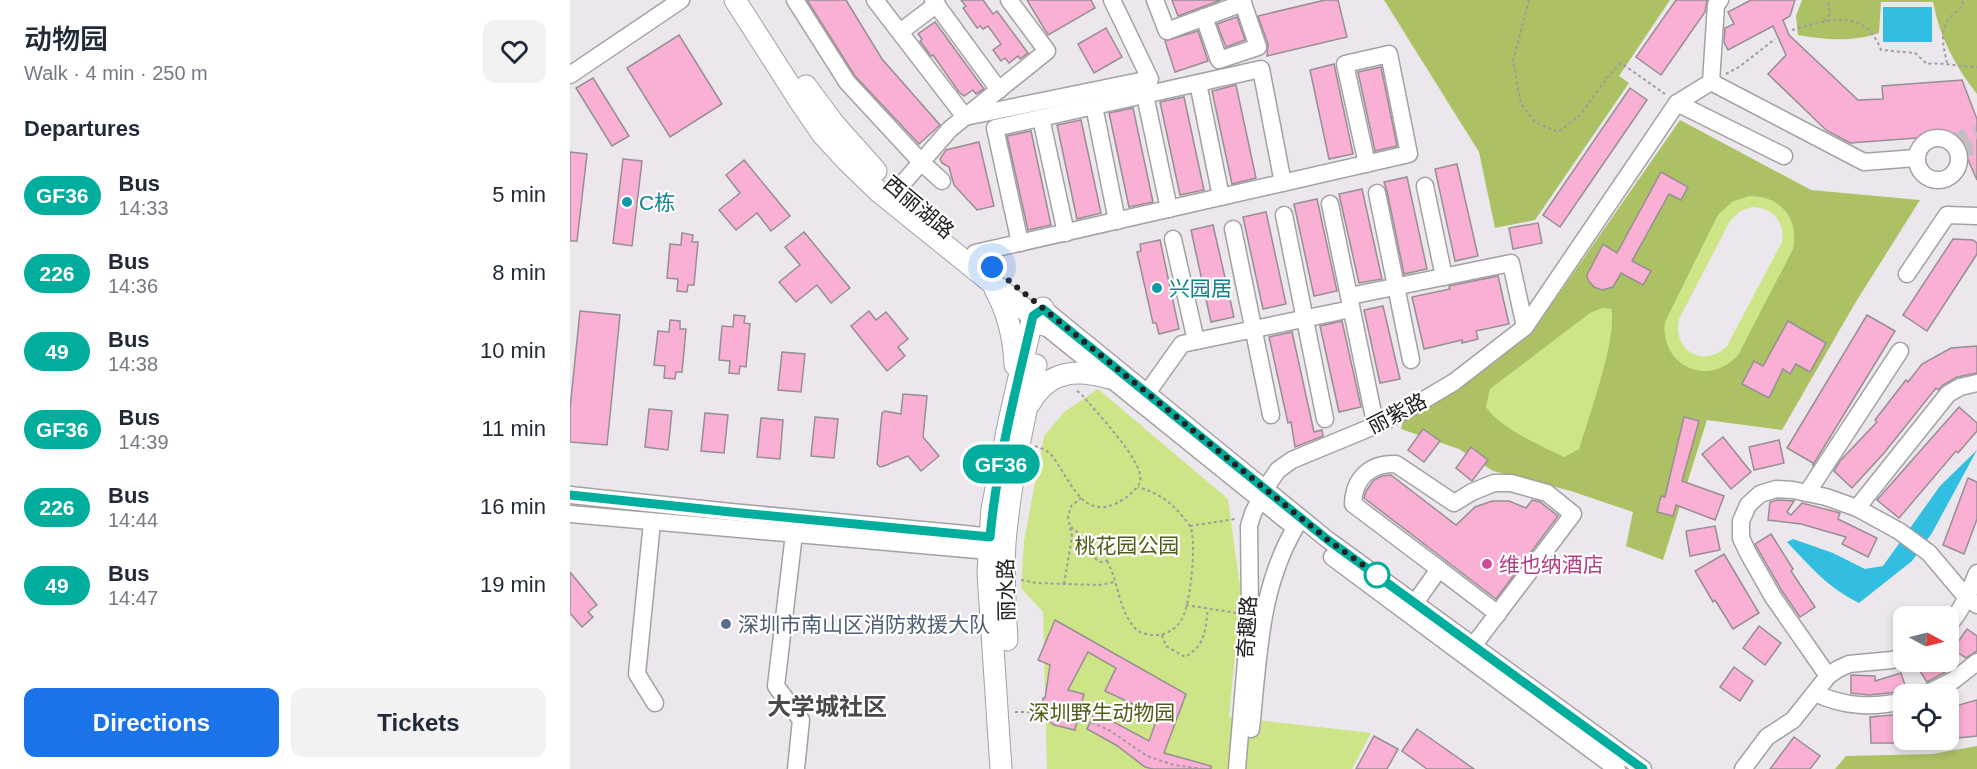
<!DOCTYPE html>
<meta charset="utf-8">
<style>
:root{--surface:#fff;--page:#f2f2f3;--text:#1f2937;--muted:#747a83;--accent:#1a73e8}
body{margin:0;font-family:Helvetica,"Noto Sans SC",sans-serif;background:var(--page);color:var(--text);height:100vh;display:flex;flex-direction:column;font-size:22px;white-space:nowrap}
*{box-sizing:border-box;margin:0}
p{font-size:20px;color:var(--muted)}
.icon{flex:none;width:33px;height:33px;fill:none;stroke:currentColor;stroke-width:2;stroke-linecap:round;stroke-linejoin:round}
.map{position:relative;flex:1;overflow:hidden}
.side{display:flex;flex-direction:column;background:var(--surface);width:570px}
.side>*{flex:none}
.badge{padding:0 12px;border-radius:20px;font-size:21px;line-height:39px}
.needle{width:39px;rotate:97deg}
.tools{position:absolute;left:1323px;top:606px;display:grid;gap:12px}
.tools a{display:grid;place-items:center;width:66px;height:66px;border-radius:12px;background:var(--surface);box-shadow:0 3px 9px #0003;font-size:30px}
.you{position:absolute;width:30px;height:30px;margin:-15px;border:4px solid #fff;border-radius:50%;background:#1a73e8;box-shadow:0 0 0 9px #1a73e833}
.map>.badge{position:absolute;translate:-50% -50%;box-shadow:0 0 0 3px #fff}
h2{padding:0 24px;font-size:22px;line-height:54px}
.round{display:grid;place-items:center;flex:none;width:63px;height:63px;border-radius:12px;background:var(--page)}
.headline{display:flex;align-items:center;justify-content:space-between;height:102px;padding:0 24px}
h1{font-size:28px;font-weight:600;line-height:45px}
.primary-button{display:flex;gap:12px;margin-top:auto;padding:12px 24px}
.primary-button a{flex:1;height:69px;border-radius:12px;background:var(--accent);color:#fff;font-size:24px;font-weight:600;line-height:69px;text-align:center}
.primary-button a+a{background:var(--page);color:var(--text)}
ul{padding:0;list-style:none}
li{display:flex;align-items:center;gap:18px;height:78px;padding:0 24px}
li div{flex:1}
li b{display:block;font-size:22px}
li em{font-style:normal}
li .badge{min-width:66px;font-weight:700;text-align:center}
main{display:flex;flex:1;min-height:0}
.map>svg:first-child{display:block}
.green{fill:#cde586;fill-rule:evenodd}
.forest{fill:#abc163;fill-rule:evenodd}
.water{fill:#32bee1}
.building{fill:#faafd4;stroke:#958f92;stroke-width:1.5}
.lines{fill:none;stroke-linecap:round;stroke-linejoin:round}
.minor-tunnel{stroke:#c4bfc4;stroke-width:16;stroke-dasharray:16 8;stroke-linecap:butt}
.minor-casing{stroke:#a4a0a4;stroke-width:19}
.major-casing{stroke:#a4a0a4;stroke-width:23}
.path{stroke:#9e9a9e;stroke-width:2;stroke-dasharray:3 3;stroke-linecap:butt}
.minor{stroke:#fff;stroke-width:16}
.major{stroke:#fff;stroke-width:21}
.line-casing{stroke:#fff;stroke-width:14}
.line{stroke:#01ad9c;stroke-width:9}
.walk{stroke:#222022;stroke-width:6;stroke-dasharray:0 10.8}
.culture-dot{fill:#0f9aa8;stroke:#fff;stroke-width:2}
.hotel-dot{fill:#d1479c;stroke:#fff;stroke-width:2}
.stop-dot{fill:#fff;stroke:#01ad9c;stroke-width:3}
.service-dot{fill:#5c6f8a;stroke:#fff;stroke-width:2}
.labels{text-anchor:middle;dominant-baseline:central;stroke-width:4.5;stroke-linejoin:round;paint-order:stroke}
.culture-label{font-size:21px;fill:#0d838f;stroke:#fff;text-anchor:start}
.street-label{font-size:21px;fill:#222022;stroke:#fff}
.park-label{font-size:21px;fill:#4f5d1a;stroke:#fff}
.hotel-label{font-size:21px;fill:#b23c85;stroke:#fff;text-anchor:start}
.service-label{font-size:21px;fill:#4e5e75;stroke:#fff;text-anchor:start}
.quarter-label{font-size:24px;font-weight:bold;fill:#4c494c;stroke:#fff}
</style>
<main>
<section class="side">
<div class="headline"><div><h1>动物园</h1><p>Walk · 4 min · 250 m</p></div><a class="round"><svg class="icon" aria-label="heart" viewBox="0 0 24 24"><path d="M12 20l-8-8c-3-5 5-10 8-4 3-6 11-1 8 4z"/></svg></a></div>
<h2>Departures</h2>
<ul>
<li><span class="badge" style="background:#01ad9c;color:#fff">GF36</span><div><b>Bus</b><p>14:33</p></div><em>5 min</em></li>
<li><span class="badge" style="background:#01ad9c;color:#fff">226</span><div><b>Bus</b><p>14:36</p></div><em>8 min</em></li>
<li><span class="badge" style="background:#01ad9c;color:#fff">49</span><div><b>Bus</b><p>14:38</p></div><em>10 min</em></li>
<li><span class="badge" style="background:#01ad9c;color:#fff">GF36</span><div><b>Bus</b><p>14:39</p></div><em>11 min</em></li>
<li><span class="badge" style="background:#01ad9c;color:#fff">226</span><div><b>Bus</b><p>14:44</p></div><em>16 min</em></li>
<li><span class="badge" style="background:#01ad9c;color:#fff">49</span><div><b>Bus</b><p>14:47</p></div><em>19 min</em></li>
</ul>
<div class="primary-button"><a>Directions</a><a>Tickets</a></div>
</section>
<div class="map">
<svg width="1407" height="769" viewBox="0 0 1407 769">
<rect width="100%" height="100%" fill="#ece7ec"/>
<!-- green -->
<g class="green">
<path d="M1179 196C1211 196 1229 218 1223 249L1168 355C1138 388 1090 366 1095 322L1148 215 1162 202ZM1182 207C1203 207 1215 222 1212 242L1157 346C1134 369 1102 351 1109 319L1160 221 1170 211Z"/>
<path d="M1033 308 1041 309C1048 336 1018 419 1009 449L994 457C971 446 930 428 916 407L920 389 1020 313Z"/>
<polygon points="528,389 658,499 671,594 659,717 801,733 782,769 477,769 473,612 451,588 454,541 474,436 494,412"/>
</g>
<!-- forest -->
<g class="forest">
<polygon points="814,0 1100,0 1049,76 1059,83 965,220 925,228 909,152"/>
<path d="M1232 0H1407V94C1385 66 1370 38 1363 2H1311L1309 33C1283 42 1255 40 1228 35L1226 16Z"/>
<path d="M1110 120 1241 190 1350 200 1284 305 1212 430 1137 420 1093 560 1056 546 1063 512 1001 491 923 471 889 449 831 429 834 417 951 334 984 301ZM1179 196C1211 196 1229 218 1223 249L1168 355C1138 388 1090 366 1095 322L1148 215 1162 202ZM1033 308 1041 309C1048 336 1018 419 1009 449L994 457C970 445 931 429 916 407L920 389 1020 313Z"/>
<polygon points="1407,746 1407,769 1265,769 1276,756 1363,754"/>
</g>
<!-- water -->
<g class="water">
<rect x="1313" y="7" width="49" height="35"/>
<path d="M1407 450 1362 533 1342 561 1289 603C1258 588 1240 566 1217 542L1223 539 1263 553 1295 569 1313 566 1370 486Z"/>
</g>
<!-- building -->
<g class="building">
<polygon points="237,0 276,0 312,59 370,125 349,144 285,76"/>
<polygon points="391,0 413,0 423,14 427,11 458,53 450,59 448,56 439,63 435,58 431,61 423,50 431,44 418,26 413,29 410,26 407,28 393,8 396,6"/>
<polygon points="457,0 521,0 525,8 478,35"/>
<polygon points="602,0 651,0 608,16"/>
<polygon points="755,0 768,0 777,37 697,56 698,44 688,16"/>
<polygon points="1106,0 1137,0 1135,12 1091,75 1066,57"/>
<polygon points="1181,0 1225,0 1220,16 1213,20 1219,35 1288,100 1313,99 1312,86 1392,80 1407,119 1407,180 1387,135 1280,143 1256,130 1198,74 1216,55 1203,26 1158,50 1154,42 1155,28 1164,24 1158,12"/>
<polygon points="667,17 675,40 656,47 647,24"/>
<polygon points="365,22 414,89 406,94 403,90 394,96 389,92 363,55 361,56 350,41 352,39 348,34"/>
<polygon points="536,28 552,57 524,73 508,44"/>
<polygon points="628,31 638,61 605,72 595,41"/>
<polygon points="109,35 152,104 100,137 57,68"/>
<polygon points="764,64 783,154 759,159 740,70"/>
<polygon points="811,67 827,146 805,151 788,72"/>
<polygon points="23,78 59,136 42,146 6,88"/>
<polygon points="666,85 686,178 662,184 642,91"/>
<polygon points="1060,88 1077,100 990,227 973,215"/>
<polygon points="614,97 634,190 610,195 590,102"/>
<polygon points="563,108 583,202 559,207 539,113"/>
<polygon points="511,120 531,213 507,219 487,125"/>
<polygon points="461,131 481,225 458,230 437,136"/>
<polygon points="409,142 424,206 407,210 384,185 379,167 372,163 370,159 376,150"/>
<polygon points="0,152 17,154 7,241 0,241"/>
<polygon points="53,159 72,161 62,246 43,243"/>
<polygon points="174,160 220,216 201,231 187,213 166,230 149,210 170,193 156,175"/>
<polygon points="887,164 908,256 885,261 865,169"/>
<polygon points="1091,172 1118,187 1111,200 1099,194 1062,261 1081,271 1073,285 1051,273 1043,287 1032,290 1024,287 1018,280 1017,275 1033,244 1047,253"/>
<polygon points="837,177 857,269 834,274 817,191 814,182"/>
<polygon points="792,189 812,279 789,283 769,194"/>
<polygon points="747,199 767,291 744,296 724,204"/>
<polygon points="696,212 716,304 693,309 673,217"/>
<polygon points="968,223 972,243 943,249 939,228"/>
<polygon points="643,225 664,317 641,322 621,230"/>
<polygon points="234,232 280,288 261,303 247,285 226,302 209,282 230,265 215,247"/>
<polygon points="112,233 123,235 122,242 128,242 124,285 118,285 117,292 107,291 108,279 97,278 100,244 111,245"/>
<polygon points="1383,239 1403,240 1407,243 1407,254 1357,331 1333,315"/>
<polygon points="590,240 609,329 589,334 586,323 583,323 567,252 571,251 570,244"/>
<polygon points="928,276 939,324 906,331 908,339 892,343 892,340 854,349 842,297 880,289 879,286"/>
<polygon points="813,306 830,379 810,383 794,310"/>
<polygon points="10,311 50,315 37,445 0,442 0,409"/>
<polygon points="299,311 306,320 316,312 338,339 328,347 335,356 317,371 281,326"/>
<polygon points="164,315 175,316 174,323 180,324 176,367 170,366 169,374 159,373 160,361 149,360 152,326 163,327"/>
<polygon points="1297,315 1325,331 1243,465 1243,463 1217,448"/>
<polygon points="100,320 110,321 110,329 116,329 112,372 106,372 105,379 94,378 95,366 84,365 88,331 99,332"/>
<polygon points="772,321 791,407 769,412 750,326"/>
<polygon points="1218,321 1256,343 1240,372 1226,364 1220,374 1213,369 1199,398 1172,384 1184,361 1193,366"/>
<polygon points="722,332 744,432 752,430 753,436 725,447 721,422 718,423 699,337"/>
<polygon points="1407,346 1407,373 1387,377 1373,385 1368,390 1366,388 1314,453 1282,488 1264,471 1270,461 1307,422 1305,420 1336,380 1338,382 1352,364 1381,348"/>
<polygon points="212,352 235,354 231,392 208,390"/>
<polygon points="333,394 357,396 353,437 369,456 351,471 338,456 314,466 310,467 307,464 312,413 315,411 331,414"/>
<polygon points="1389,407 1407,423 1407,431 1388,453 1386,451 1329,518 1307,500"/>
<polygon points="79,409 102,411 98,450 75,447"/>
<polygon points="135,413 158,415 154,453 131,451"/>
<polygon points="245,417 268,419 264,458 241,456"/>
<polygon points="1114,417 1129,421 1112,481 1154,496 1145,520 1106,505 1103,516 1087,512 1091,496 1095,497"/>
<polygon points="191,418 213,420 210,459 187,457"/>
<polygon points="853,429 870,441 854,462 838,450"/>
<polygon points="1153,437 1181,472 1161,489 1132,454"/>
<polygon points="1209,440 1214,463 1184,470 1179,447"/>
<polygon points="901,447 918,460 902,481 886,468"/>
<polygon points="821,475 886,525 905,507 922,501 939,501 956,508 962,500 970,502 988,516 926,599 794,498 796,491 804,480 812,476"/>
<polygon points="1398,478 1407,482 1407,519 1394,554 1373,545"/>
<polygon points="1207,500 1224,501 1217,512 1221,515 1232,503 1270,513 1268,519 1307,538 1298,557 1272,544 1276,537 1231,524 1198,520 1200,502"/>
<polygon points="1145,526 1150,550 1120,556 1116,531"/>
<polygon points="1201,534 1223,569 1221,571 1245,607 1230,617 1212,591 1185,544"/>
<polygon points="1154,554 1189,613 1163,629 1145,600 1143,602 1125,571"/>
<polygon points="0,572 27,605 18,612 23,617 12,627 0,613"/>
<polygon points="485,620 616,694 594,753 641,766 641,769 583,769 575,767 546,745 517,729 525,712 579,741 588,716 535,691 546,668 518,652 498,690 514,694 505,730 484,725 474,718 473,698 475,698 480,665 468,660"/>
<polygon points="1189,626 1211,643 1195,665 1173,648"/>
<polygon points="1397,629 1407,636 1407,651 1396,658 1383,649"/>
<polygon points="1352,662 1376,662 1381,669 1357,682 1346,665"/>
<polygon points="1164,667 1183,681 1170,701 1150,687"/>
<polygon points="1331,673 1337,691 1299,695 1281,693 1281,675 1305,676 1305,681"/>
<polygon points="1407,700 1407,736 1378,739 1378,708"/>
<polygon points="1334,714 1334,743 1301,743 1300,717"/>
<polygon points="847,729 904,769 857,769 832,751"/>
<polygon points="804,736 828,749 817,769 786,769"/>
<polygon points="1224,737 1250,756 1240,769 1200,769"/>
</g>
<g class="lines">
<!-- minor-tunnel -->
<g class="minor-tunnel">
<polyline points="1382,142 1407,133"/>
<polyline points="1387,150 1407,146"/>
</g>
<defs>
<g id="minor">
<polyline points="225,0 277,82 351,162 372,181"/>
<polyline points="305,0 395,117 477,51 439,0"/>
<polyline points="363,0 429,90"/>
<polyline points="585,0 597,31 673,3 672,0"/>
<polyline points="634,17 649,60 688,47 673,3"/>
<polyline points="330,32 367,4"/>
<polyline points="0,75 111,0"/>
<polyline points="1141,82 1146,5 1150,0"/>
<polyline points="628,83 651,197"/>
<polyline points="575,95 599,209"/>
<polyline points="1107,103 1214,156"/>
<polyline points="524,106 547,221"/>
<polyline points="471,118 496,233"/>
<circle cx="1368" cy="159" r="21"/>
<polyline points="855,186 874,277"/>
<polyline points="327,190 380,129 395,117 580,79 542,0"/>
<polyline points="807,193 841,360"/>
<polyline points="760,204 803,413"/>
<polyline points="714,215 755,419"/>
<polyline points="663,229 701,415"/>
<polyline points="603,239 626,341"/>
<polyline points="450,243 425,128 691,69 713,183"/>
<path d="M405 253C550 220 694 187 839 154L819 54 775 64 797 164"/>
<polyline points="1337,274 1377,215 1407,216"/>
<polyline points="785,295 941,263 955,327"/>
<polyline points="473,308 758,540 1073,769"/>
<polyline points="475,326 718,522"/>
<polyline points="577,393 612,344 781,309"/>
<polyline points="1237,493 1330,351"/>
<polyline points="0,495 161,512 395,534 420,537 431,540"/>
<polyline points="1287,508 1378,394 1390,387 1407,383"/>
<polyline points="0,514 419,551 428,546"/>
<polyline points="82,522 67,674 85,703"/>
<polyline points="224,534 206,686 231,720 226,769"/>
<polyline points="762,557 1047,769"/>
<polyline points="869,569 928,614"/>
<path d="M845 603 869 569 783 504C784 478 800 463 826 464L884 503 902 492 924 483H941L977 493 1003 514 903 646"/>
<path d="M1378 626C1392 610 1399 593 1407 573"/>
<polyline points="1258,676 1203,597 1178,553 1171,538 1171,521 1178,505 1190,494 1206,489 1223,490 1256,497 1287,508 1329,531 1359,553 1397,598 1407,605"/>
<path d="M1245 693C1274 707 1302 708 1334 701"/>
<polyline points="1356,694 1384,680 1407,662"/>
<path d="M681 729C689 654 689 583 731 518"/>
<polyline points="667,769 680,613 679,526 683,513 695,489 708,470 722,460 809,424 847,404 884,382 955,327 1107,103 1141,82 1294,162 1346,158"/>
<polyline points="1173,769 1197,737 1223,720 1258,676 1268,669 1279,664 1322,660 1334,656"/>
</g>
<g id="major">
<polyline points="165,0 231,103 253,135 276,160 308,191 474,325"/>
<polyline points="236,86 265,125 306,171"/>
<path d="M425 289C438 313 444 338 445 365"/>
<path d="M460 403C478 371 506 368 539 378"/>
<path d="M437 640C435 607 433 575 435 543 440 483 453 423 466 365"/>
<polyline points="431,769 418,573 420,537 422,509 438,426 463,316 473,308"/>
</g>
</defs>
<!-- minor casing -->
<use href="#minor" class="minor-casing"/>
<!-- major casing -->
<use href="#major" class="major-casing"/>
<!-- path -->
<g class="path">
<polyline points="959,0 943,61 951,104 965,122 988,132 1010,115 1037,78 1051,63 1095,94"/>
<polyline points="1254,21 1260,14 1258,0"/>
<path d="M1222 30C1258 20 1294 6 1311 50L1345 53 1357 64C1374 62 1390 67 1407 67"/>
<path d="M1377 63C1374 49 1369 32 1379 19 1387 10 1389 13 1394 0"/>
<polyline points="1156,74 1169,67 1205,39"/>
<path d="M465 446C469 448 475 449 478 452 483 455 486 462 489 466 504 489 516 518 547 503 555 499 567 490 570 482 576 463 525 411 512 395L506 390"/>
<polyline points="620,526 665,519"/>
<polyline points="501,527 526,548"/>
<circle cx="532" cy="554" r="8"/>
<path d="M537 561C549 582 548 610 565 628 570 634 579 635 586 635 597 635 607 628 612 619 621 602 626 546 621 528 619 524 616 520 613 517 600 501 588 493 568 487"/>
<polyline points="451,580 467,583 529,585 545,582"/>
<polyline points="494,584 502,537 498,517 501,506 511,498"/>
<polyline points="616,605 667,613"/>
<path d="M592 635 596 646 615 657C636 645 635 630 638 609"/>
<polyline points="445,712 472,712 508,717 539,730 577,756 604,765 633,769"/>
</g>
<!-- minor -->
<use href="#minor" class="minor"/>
<!-- major -->
<use href="#major" class="major"/>
</g>
<g class="lines">
<defs>
<path id="line" d="M0 495 161 512 420 537C427 462 446 389 463 316L473 309 758 540 1073 769"/>
</defs>
<!-- line casing -->
<use href="#line" class="line-casing"/>
<!-- line -->
<use href="#line" class="line"/>
<!-- walk -->
<polyline class="walk" points="422,267 758,540 807,575"/>
</g>
<!-- markers -->
<g class="culture-dot">
<circle cx="57" cy="202" r="6"/>
<circle cx="587" cy="288" r="6"/>
</g>
<circle class="hotel-dot" cx="917" cy="564" r="6"/>
<circle class="stop-dot" cx="807" cy="575" r="12"/>
<circle class="service-dot" cx="156" cy="624" r="6"/>
<g class="labels">
<!-- culture labels -->
<g class="culture-label">
<text x="69" y="202">C栋</text>
<text x="599" y="288">兴园居</text>
</g>
<!-- street labels -->
<g class="street-label">
<text transform="translate(349 207) rotate(40)">西丽湖路</text>
<text transform="translate(827 413) rotate(-27)">丽紫路</text>
<text transform="translate(436 590) rotate(-91)">丽水路</text>
<text transform="translate(677 627) rotate(-87)">奇趣路</text>
</g>
<!-- park labels -->
<g class="park-label">
<text x="557" y="545">桃花园公园</text>
<text x="532" y="712">深圳野生动物园</text>
</g>
<!-- hotel labels -->
<g class="hotel-label">
<text x="929" y="564">维也纳酒店</text>
</g>
<!-- service labels -->
<g class="service-label">
<text x="168" y="624">深圳市南山区消防救援大队</text>
</g>
<!-- quarter labels -->
<g class="quarter-label">
<text x="257" y="706">大学城社区</text>
</g>
</g>
</svg>
<div class="tools">
<a><svg class="needle" viewBox="-14 -14 28 28"><path d="M0-13l5 13h-10z" fill="#e53935"/><path d="M0 13l5-13h-10z" fill="#747a83"/></svg></a>
<a><svg class="icon" aria-label="locate" viewBox="0 0 24 24"><circle cx="12" cy="12" r="6"/><path d="M12 2v4M12 18v4M2 12h4M18 12h4"/></svg></a>
</div>
<div class="you" style="left:422px;top:267px"></div>
<b class="badge" style="left:431px;top:464px;background:#01ad9c;color:#fff">GF36</b>
</div>
</main>
